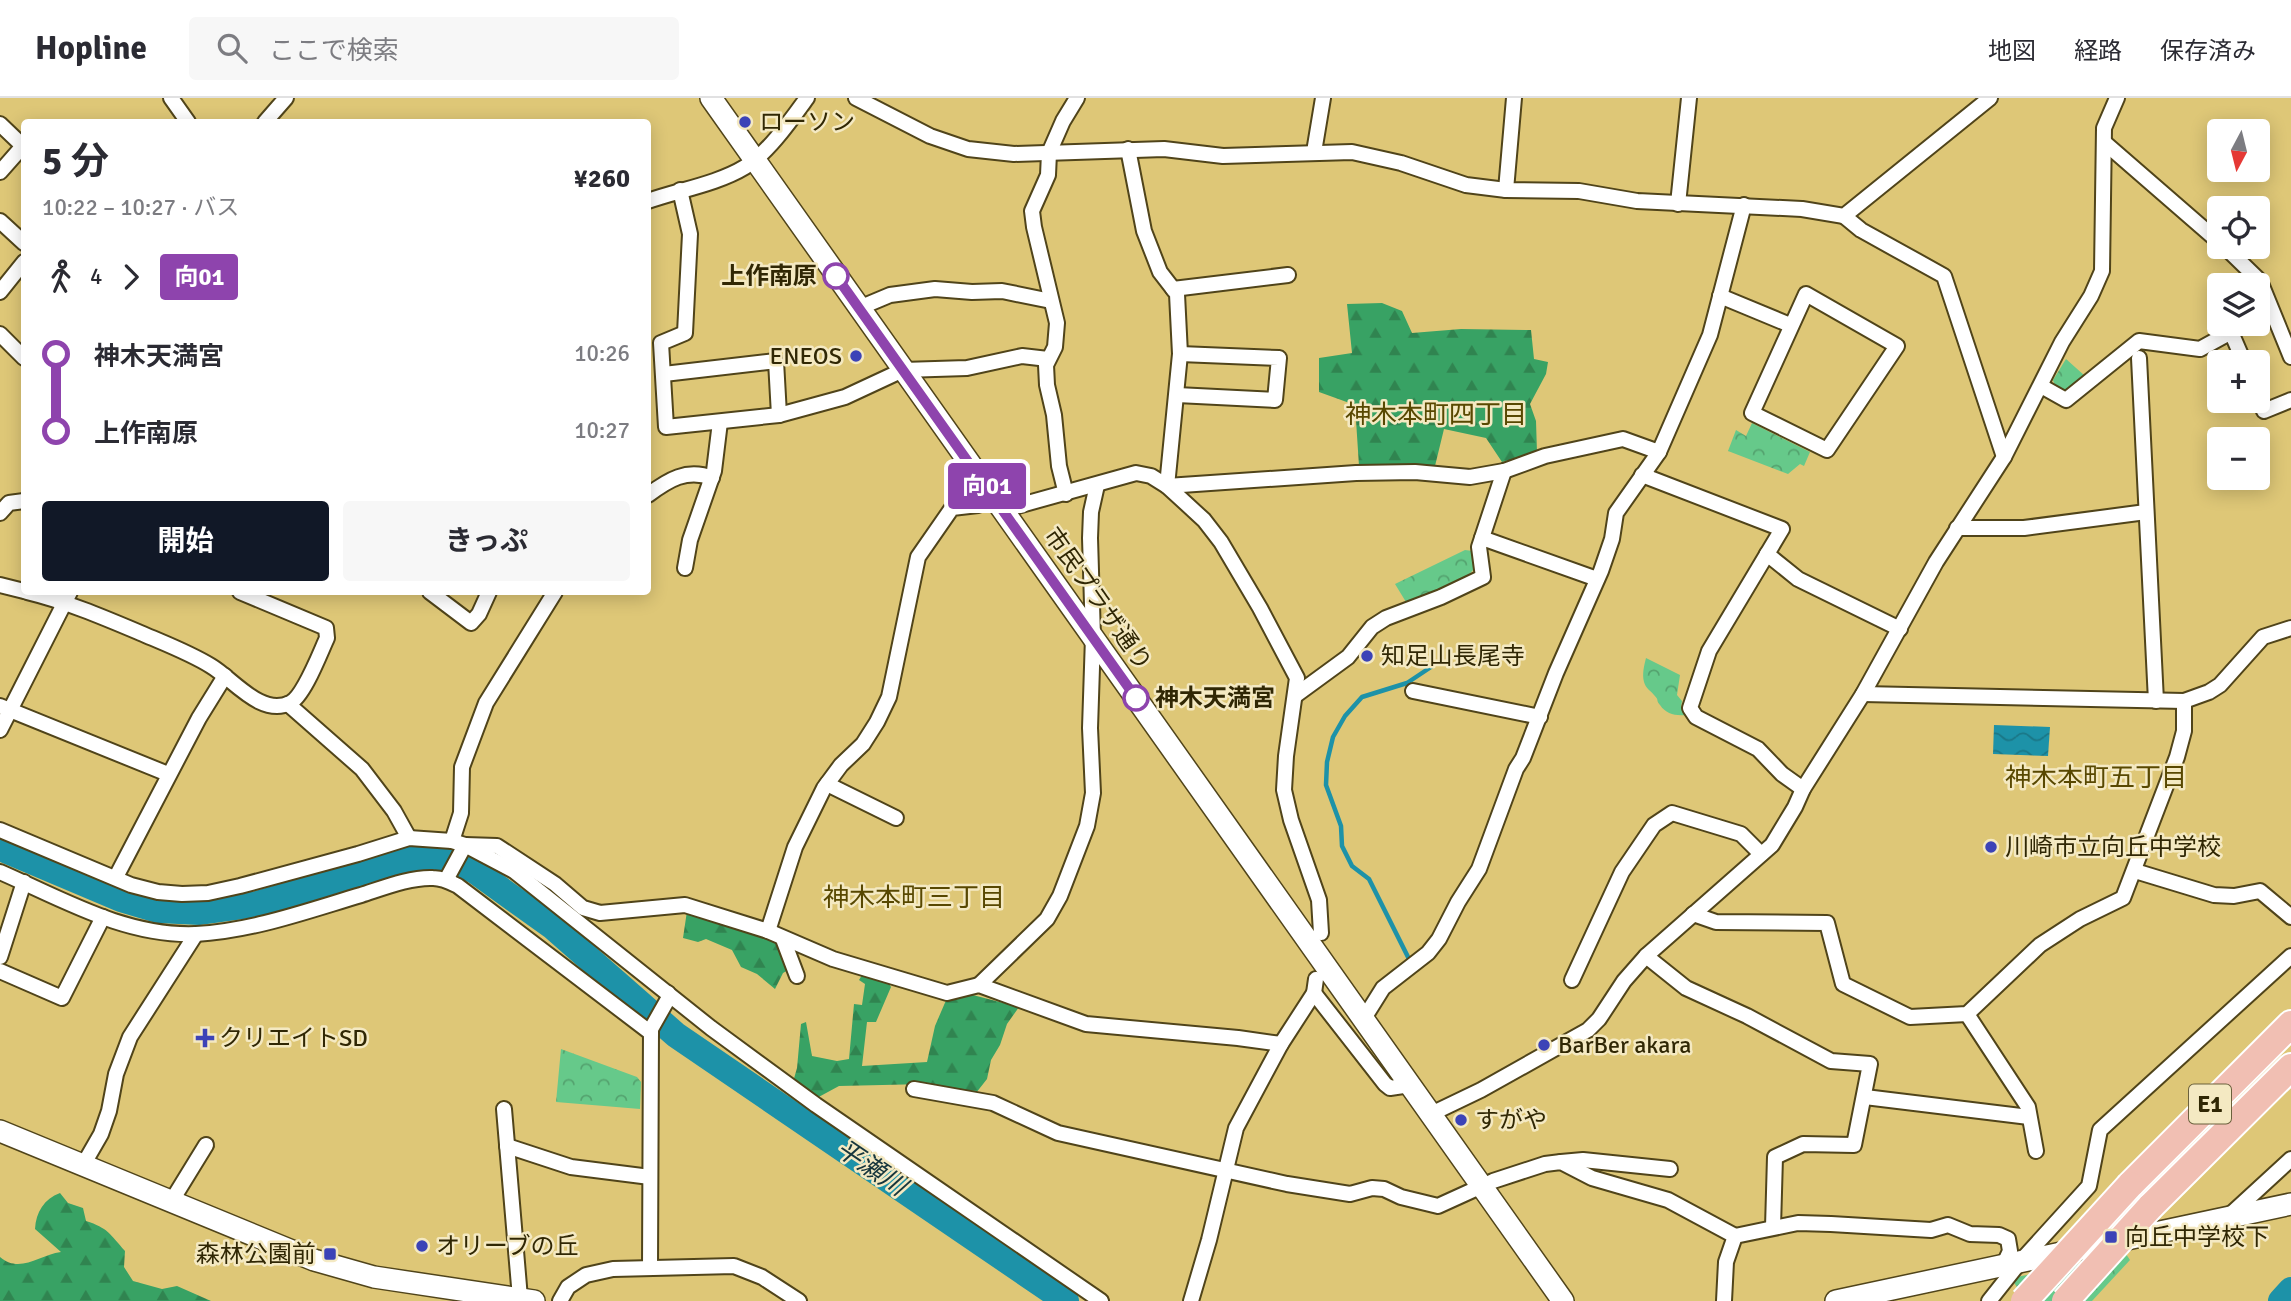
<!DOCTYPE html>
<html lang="ja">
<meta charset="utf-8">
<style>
:root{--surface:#fff;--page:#f7f7f7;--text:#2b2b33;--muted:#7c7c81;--line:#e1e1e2;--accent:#111827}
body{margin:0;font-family:Signika,"Noto Sans JP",sans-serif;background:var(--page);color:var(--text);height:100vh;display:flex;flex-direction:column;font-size:26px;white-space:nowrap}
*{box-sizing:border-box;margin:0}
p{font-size:23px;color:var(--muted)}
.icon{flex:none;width:38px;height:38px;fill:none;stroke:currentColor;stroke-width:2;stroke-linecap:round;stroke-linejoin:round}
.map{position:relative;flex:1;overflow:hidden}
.panel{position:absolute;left:21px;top:21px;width:630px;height:476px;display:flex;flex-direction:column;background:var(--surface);border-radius:7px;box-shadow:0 4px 18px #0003}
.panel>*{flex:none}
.badge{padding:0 14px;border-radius:5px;font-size:24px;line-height:46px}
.needle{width:46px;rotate:187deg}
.controls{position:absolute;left:2207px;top:21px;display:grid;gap:14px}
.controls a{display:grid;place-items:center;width:63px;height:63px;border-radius:7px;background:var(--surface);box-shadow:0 4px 18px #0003;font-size:35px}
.map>.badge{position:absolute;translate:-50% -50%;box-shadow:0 0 0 4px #fff}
.legs{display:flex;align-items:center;gap:10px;height:77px;padding:0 21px;font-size:23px}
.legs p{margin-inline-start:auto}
.head{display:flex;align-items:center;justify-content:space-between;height:119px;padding:0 21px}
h1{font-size:38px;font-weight:700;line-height:52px}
.button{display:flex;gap:14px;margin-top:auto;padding:14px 21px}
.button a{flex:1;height:80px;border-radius:7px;background:var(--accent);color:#fff;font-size:28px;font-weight:700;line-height:80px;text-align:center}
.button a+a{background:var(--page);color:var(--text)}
ul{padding:0 21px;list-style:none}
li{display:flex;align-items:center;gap:24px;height:77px;font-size:26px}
li i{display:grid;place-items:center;width:10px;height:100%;margin:0 9px;background:currentColor}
li i::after{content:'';width:18px;height:18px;margin:-9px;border:5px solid;border-radius:50%;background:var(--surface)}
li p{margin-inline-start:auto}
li:first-child i{background:linear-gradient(#0000 50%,currentColor 0)}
li:last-child i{background:linear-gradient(currentColor 50%,#0000 0)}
header{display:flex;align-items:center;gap:42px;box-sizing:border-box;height:98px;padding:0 35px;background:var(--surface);border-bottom:2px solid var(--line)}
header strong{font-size:33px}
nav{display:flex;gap:38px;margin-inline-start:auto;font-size:24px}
.search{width:490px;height:63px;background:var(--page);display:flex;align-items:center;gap:18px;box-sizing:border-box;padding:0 24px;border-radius:7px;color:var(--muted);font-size:26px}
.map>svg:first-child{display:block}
.forest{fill:url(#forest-firs)}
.park{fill:url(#park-crowns)}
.water{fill:url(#water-waves)}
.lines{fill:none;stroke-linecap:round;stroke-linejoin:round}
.stream{stroke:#1d92a8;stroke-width:4.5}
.river{stroke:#1d92a8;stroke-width:26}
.street-casing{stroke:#50441a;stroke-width:18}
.secondary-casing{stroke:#50441a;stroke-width:24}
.highway-casing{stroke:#fff;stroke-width:30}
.street{stroke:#fff;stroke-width:14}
.secondary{stroke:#fff;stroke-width:21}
.highway{stroke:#f1bfb3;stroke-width:26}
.highway-bridge-casing{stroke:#fff;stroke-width:30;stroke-linecap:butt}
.highway-bridge{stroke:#f1bfb3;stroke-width:26}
.line-1-casing{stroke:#fff;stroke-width:16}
.line-1{stroke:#8e44ad;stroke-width:10}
.poi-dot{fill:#3c43b7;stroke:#f4e9c2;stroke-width:2.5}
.stop-1-dot{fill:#fff;stroke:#8e44ad;stroke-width:3.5}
.labels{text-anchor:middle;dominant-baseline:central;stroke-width:5;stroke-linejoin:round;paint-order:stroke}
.shield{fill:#f4e9c2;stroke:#6b613d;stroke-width:2}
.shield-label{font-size:23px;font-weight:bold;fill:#302704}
.poi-label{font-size:24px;fill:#302704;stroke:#f4e9c2;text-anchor:start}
.stop-label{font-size:24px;font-weight:bold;fill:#302704;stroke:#f4e9c2;text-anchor:end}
.street-label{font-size:24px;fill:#302704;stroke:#f4e9c2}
.neighbourhood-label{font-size:26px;fill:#584801;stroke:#f4e9c2}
.water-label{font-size:26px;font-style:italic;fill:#16363d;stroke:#f4e9c2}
</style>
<header>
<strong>Hopline</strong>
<div class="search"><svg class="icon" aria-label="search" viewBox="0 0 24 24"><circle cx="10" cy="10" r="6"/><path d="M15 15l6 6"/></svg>ここで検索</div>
<nav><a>地図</a><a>経路</a><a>保存済み</a></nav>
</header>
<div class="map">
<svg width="2291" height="1203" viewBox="0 0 2291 1203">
<defs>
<pattern id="forest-firs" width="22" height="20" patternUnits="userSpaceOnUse" patternTransform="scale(1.75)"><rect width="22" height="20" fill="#38a264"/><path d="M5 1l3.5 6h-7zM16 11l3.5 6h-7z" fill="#308450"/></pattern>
<pattern id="park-crowns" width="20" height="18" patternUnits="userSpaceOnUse" patternTransform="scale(1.75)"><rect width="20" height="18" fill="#66c98a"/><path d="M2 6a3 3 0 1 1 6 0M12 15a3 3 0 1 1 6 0" fill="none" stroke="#54a36f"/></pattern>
<pattern id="water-waves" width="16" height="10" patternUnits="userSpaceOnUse" patternTransform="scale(1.75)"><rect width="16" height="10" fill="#1d92a8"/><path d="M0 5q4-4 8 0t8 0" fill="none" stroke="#1a7787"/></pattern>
</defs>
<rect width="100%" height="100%" fill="#dec777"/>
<!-- forest -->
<g class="forest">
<polygon points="1382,205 1402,213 1412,235 1461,231 1531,232 1534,261 1548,264 1546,276 1530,306 1536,323 1537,355 1502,364 1486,340 1444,331 1435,368 1359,368 1355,307 1319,294 1319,260 1352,255 1347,206"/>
<polygon points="687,813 776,841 790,871 783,875 775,891 757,876 741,869 732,852 706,841 698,844 683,840"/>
<polygon points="862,877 888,884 891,889 876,924 867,924 862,968 927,964 935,928 947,900 969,896 1019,909 1007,926 1000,947 991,962 987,981 976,995 926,986 839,988 815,1001 793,984 797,970 801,926 806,924 812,958 837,963 849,961 854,906 862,907 865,886 859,882"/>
<path d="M60 1095 68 1105 83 1110 86 1123C108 1130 110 1136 125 1153L124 1169 133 1183 162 1191 177 1188 211 1203H0V1159C20 1176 39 1157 61 1154L35 1131C36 1114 44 1101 60 1095Z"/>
</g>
<!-- park -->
<g class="park">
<path d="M2066 261 2085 278C2075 287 2059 304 2053 282Z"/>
<polygon points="1752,325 1810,354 1804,368 1800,366 1788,376 1728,353 1736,332 1746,338"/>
<path d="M1465 452 1473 453 1477 467C1462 490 1430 496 1406 504L1395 486Z"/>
<path d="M1646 560 1680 577 1677 597 1682 603 1681 609 1686 617C1675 618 1666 616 1660 607 1655 601 1660 603 1654 597 1650 592 1646 591 1644 584 1642 576 1644 568 1646 560Z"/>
<polygon points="561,951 637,979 641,984 640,1011 556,1004"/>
<polygon points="2126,1156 2130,1162 2092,1203 2026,1203 2013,1183 2017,1179"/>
</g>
<!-- water -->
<polygon class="water" points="1994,627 2050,629 2048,658 1993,656"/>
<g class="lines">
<!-- stream -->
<polyline class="stream" points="1409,861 1369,781 1352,768 1342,748 1341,728 1326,687 1327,664 1333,639 1345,618 1362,599 1407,585 1431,569"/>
<!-- river -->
<g class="river">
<polyline points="0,750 121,801 158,812 200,814 257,806 420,759 447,760 475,773 553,829 676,937 1066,1203"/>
<polyline points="2281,1203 2291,1192"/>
</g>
<defs>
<g id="street">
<polyline points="171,0 188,24"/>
<polyline points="856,0 930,38 968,51 1014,56 1164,51 1223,58 1352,54 1401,65 1466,87 1506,92 1579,93 1637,103 1802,111 1844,118 1990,0"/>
<polyline points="265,24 286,0"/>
<polyline points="0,26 24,49"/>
<polyline points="2105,45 2219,144"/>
<polyline points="1128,51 1144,133 1160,174 1177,196 1180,256 1167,388 1204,422 1221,444 1260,510 1297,580 1286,658 1284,692 1291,722 1319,802 1321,835"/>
<polyline points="1314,54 1323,0"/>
<polyline points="0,74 23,48"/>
<polyline points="680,92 690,136 685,235 661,245 666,329 779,317 845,299 903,272 967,270 1022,258 1048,261"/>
<polyline points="1506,92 1514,0"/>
<path d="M648 103C679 92 717 86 745 69 768 55 791 22 807 0"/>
<polyline points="1678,106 1689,0"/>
<polyline points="1844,118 1861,132 1944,178 2004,359"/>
<polyline points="0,123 24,145"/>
<polyline points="2225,149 2260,183 2291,259"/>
<polyline points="1173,191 1288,177"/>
<polyline points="0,194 24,164"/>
<polygon points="1806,196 1897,248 1827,352 1752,315"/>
<polyline points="1720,198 1790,227"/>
<polyline points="859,210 890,197 935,191 972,194 1002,193 1051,203"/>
<polyline points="0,236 24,260"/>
<polyline points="2139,260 2156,603"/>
<polyline points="664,276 776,263 779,317"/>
<polyline points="2041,288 2066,302 2139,243 2200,251 2231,234 2244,264"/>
<polyline points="1177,297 1275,302 1279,260 1180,256"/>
<polyline points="2258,297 2264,313 2291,302"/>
<polyline points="1642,377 1782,431 1709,553 1690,610 1696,619 1758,651 1782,676 1803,691"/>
<polyline points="1066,396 1059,368 1054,317 1047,287 1046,267 1055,249 1057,225 1034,129 1032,113 1048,77 1049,55 1063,23 1077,0"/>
<path d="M648 397C668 382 687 370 712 380"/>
<polyline points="1003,412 1136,375 1151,378 1167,388 1356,375 1415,374 1470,379 1504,373 1545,358 1623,341 1659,354"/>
<polyline points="0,415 9,405 24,403"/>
<polyline points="1957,430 2024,430 2146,414"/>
<polyline points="1482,440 1597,481"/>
<polyline points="1767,456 1798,481 1900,531"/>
<polyline points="685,470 690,442 714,373 720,324"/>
<polyline points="0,487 24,493"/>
<path d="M27 494C68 504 105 520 143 536 166 546 190 555 211 568 233 581 261 619 290 605 304 598 320 555 327 540L326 530 240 494"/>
<polyline points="430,494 471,525 479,516 489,494"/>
<polyline points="1413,593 1540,619"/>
<polyline points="1863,596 2184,603 2209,594 2220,587 2263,539 2291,530"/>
<polyline points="1296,597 1348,559 1372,529 1386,520 1441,499 1483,479 1479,449 1504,373"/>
<polyline points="288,606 362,671 394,713 409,740"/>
<polyline points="0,608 168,676"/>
<polyline points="0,632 70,494"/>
<polyline points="827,686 896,720"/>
<polyline points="0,732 131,787 158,794 182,796 208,795 240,788 358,756 409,740 452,743 465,747 514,773 711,930 816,1007 1101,1203"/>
<polyline points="452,743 461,715 462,669 486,605 555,494"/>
<polyline points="2135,773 2214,797 2234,798 2260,793 2291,819"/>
<path d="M0 774C62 801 126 839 196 836 252 833 307 813 361 797 383 790 410 779 433 780 443 780 450 784 458 788L651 935"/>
<polyline points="116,779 199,620 225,578"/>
<polyline points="446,782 465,747 497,748 555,786 583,810 600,815 685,807 768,833 833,861 947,895 979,887 1086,926 1238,940 1281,946"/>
<polyline points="1693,816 1716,824 1827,825 1843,886 1910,919 1967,916 2040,847 2080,821 2123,800 2177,659 2184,633 2184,603"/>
<polyline points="768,833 795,749 824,690 841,667 863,646 877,624 889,599 918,459 952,410 978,407 994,399"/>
<polyline points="783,841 797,878"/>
<polyline points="1646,858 1686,890 1747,918 1831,963 1870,966 1854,1047 1803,1046 1775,1059 1773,1129"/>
<polyline points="0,859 24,784"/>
<polyline points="0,873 62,900 103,819"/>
<polyline points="1572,882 1622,774 1654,727 1672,715 1741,736 1761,756"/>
<polyline points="979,887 1047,821 1060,798 1087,728 1093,695 1090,630 1093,539 1090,440 1091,414 1097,387"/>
<polyline points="1314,895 1385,986 1390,990 1410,987"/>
<polyline points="1967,916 2028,1009 2036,1053"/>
<polyline points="1363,922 1383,890 1428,855 1439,841 1458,804 1479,771 1516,671 1523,660 1556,575 1601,473 1612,441 1616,415 1659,354 1710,237 1744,107"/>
<polyline points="914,991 993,1005 1058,1035 1287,1086 1350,1096 1372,1090 1384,1091 1401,1099 1438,1108 1493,1083 1545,1066 1561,1064 1592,1080 1668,1102 1735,1138"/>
<polyline points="1865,999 2029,1019"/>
<polyline points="504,1011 520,1200"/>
<polyline points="1431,1016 1481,992 1588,932 1599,921 1624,883 1646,858 1772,747 1795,709 1803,691 1863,596 1936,464 2004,359 2062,244 2091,198 2102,173 2104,30 2117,0"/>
<polyline points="507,1048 571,1069 650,1079"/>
<polyline points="1561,1064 1583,1062 1670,1071"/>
<polyline points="82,1069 101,1036 109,1013 116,976 130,939 196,836"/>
<polyline points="171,1104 206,1047"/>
<polyline points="2230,1117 2291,1061"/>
<polyline points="650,1169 651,931 668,901 668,895"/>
<polyline points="560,1203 568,1189 586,1177 613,1171 734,1168 762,1179 799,1203"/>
<polyline points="1191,1203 1209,1142 1236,1030 1281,946 1314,895 1316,881"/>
<polyline points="1724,1203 1726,1164 1735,1138 1798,1125 1831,1126 1931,1132 1948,1127 1970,1136 1999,1137 2008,1141 2010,1153 2004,1166"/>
<polyline points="1989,1203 2020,1164 2089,1088 2100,1032 2291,858"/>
</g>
<g id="secondary">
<polyline points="711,0 1563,1203"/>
<polyline points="0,1033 314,1162 374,1179 534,1203"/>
<polyline points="1836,1203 2291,1106"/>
</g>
<g id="highway">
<polyline points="2130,1087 2291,926"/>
<polyline points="2150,1109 2291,969"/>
</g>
</defs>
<!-- street casing -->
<use href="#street" class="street-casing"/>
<!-- secondary casing -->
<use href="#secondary" class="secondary-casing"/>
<!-- highway casing -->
<use href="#highway" class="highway-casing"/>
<!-- street -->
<use href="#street" class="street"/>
<!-- secondary -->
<use href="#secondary" class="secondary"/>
<!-- highway -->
<use href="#highway" class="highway"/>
<defs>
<g id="highway-bridge">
<polyline points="2024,1203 2130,1087"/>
<polyline points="2065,1203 2150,1109"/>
</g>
</defs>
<!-- highway-bridge casing -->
<use href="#highway-bridge" class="highway-bridge-casing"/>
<!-- highway-bridge -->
<use href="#highway-bridge" class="highway-bridge"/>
</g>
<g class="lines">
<defs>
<polyline id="line-1" points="836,178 1136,600"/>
</defs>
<!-- line-1 casing -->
<use href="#line-1" class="line-1-casing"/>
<!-- line-1 -->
<use href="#line-1" class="line-1"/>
</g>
<!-- markers -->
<g class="poi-dot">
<circle cx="745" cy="24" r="7"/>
<circle cx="856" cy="258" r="7"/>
<circle cx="1367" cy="558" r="7"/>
<circle cx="1991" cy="749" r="7"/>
<path d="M201.5 929.5h7v7h7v7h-7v7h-7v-7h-7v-7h7z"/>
<circle cx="1544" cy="947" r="7"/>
<circle cx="1461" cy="1022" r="7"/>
<rect x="2104" y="1132" width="14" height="14" rx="3.5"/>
<circle cx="422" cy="1148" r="7"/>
<rect x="323" y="1149" width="14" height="14" rx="3.5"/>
</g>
<g class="stop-1-dot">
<circle cx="836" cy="178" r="12"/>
<circle cx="1136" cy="600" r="12"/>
</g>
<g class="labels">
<!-- shield labels -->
<rect class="shield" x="2189" y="986.5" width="42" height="39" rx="5"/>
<g class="shield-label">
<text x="2210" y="1006">E1</text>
</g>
<!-- poi labels -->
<g class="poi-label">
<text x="759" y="24">ローソン</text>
<text x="842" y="258" text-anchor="end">ENEOS</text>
<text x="1381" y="558">知足山長尾寺</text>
<text x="2005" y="749">川崎市立向丘中学校</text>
<text x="219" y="940">クリエイトSD</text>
<text x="1558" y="947">BarBer akara</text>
<text x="1475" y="1022">すがや</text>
<text x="2125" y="1139">向丘中学校下</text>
<text x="436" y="1148">オリーブの丘</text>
<text x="316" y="1156" text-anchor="end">森林公園前</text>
</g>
<!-- stop labels -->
<g class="stop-label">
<text x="817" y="178">上作南原</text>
<text x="1155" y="600" text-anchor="start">神木天満宮</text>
</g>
<!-- street labels -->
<g class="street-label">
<text transform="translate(1098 501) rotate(55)">市民プラザ通り</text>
</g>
<!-- neighbourhood labels -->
<g class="neighbourhood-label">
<text x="1436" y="317">神木本町四丁目</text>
<text x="2096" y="680">神木本町五丁目</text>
<text x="914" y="800">神木本町三丁目</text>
</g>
<!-- water labels -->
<g class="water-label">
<text transform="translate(871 1070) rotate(34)">平瀬川</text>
</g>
</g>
</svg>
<div class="controls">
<a><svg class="needle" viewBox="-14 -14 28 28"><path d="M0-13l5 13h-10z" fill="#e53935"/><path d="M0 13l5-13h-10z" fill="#7c7c81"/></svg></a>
<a><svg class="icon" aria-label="locate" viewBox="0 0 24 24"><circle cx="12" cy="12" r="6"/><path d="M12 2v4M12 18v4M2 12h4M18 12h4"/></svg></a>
<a><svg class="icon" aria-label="layers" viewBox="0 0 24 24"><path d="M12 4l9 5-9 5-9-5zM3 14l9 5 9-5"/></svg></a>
<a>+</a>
<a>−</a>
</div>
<b class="badge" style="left:987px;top:388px;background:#8e44ad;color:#fff">向01</b>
<section class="panel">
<div class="head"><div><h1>5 分</h1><p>10:22 – 10:27 · バス</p></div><b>¥260</b></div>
<div class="legs"><svg class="icon" aria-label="walk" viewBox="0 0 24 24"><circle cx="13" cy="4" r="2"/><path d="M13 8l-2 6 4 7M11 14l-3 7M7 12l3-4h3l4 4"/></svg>4<svg class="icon" aria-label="forward" viewBox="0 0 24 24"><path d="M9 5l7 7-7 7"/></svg><b class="badge" style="background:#8e44ad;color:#fff">向01</b></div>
<ul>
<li><i style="color:#8e44ad"></i><b>神木天満宮</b><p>10:26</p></li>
<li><i style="color:#8e44ad"></i><b>上作南原</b><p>10:27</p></li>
</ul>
<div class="button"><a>開始</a><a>きっぷ</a></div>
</section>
</div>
